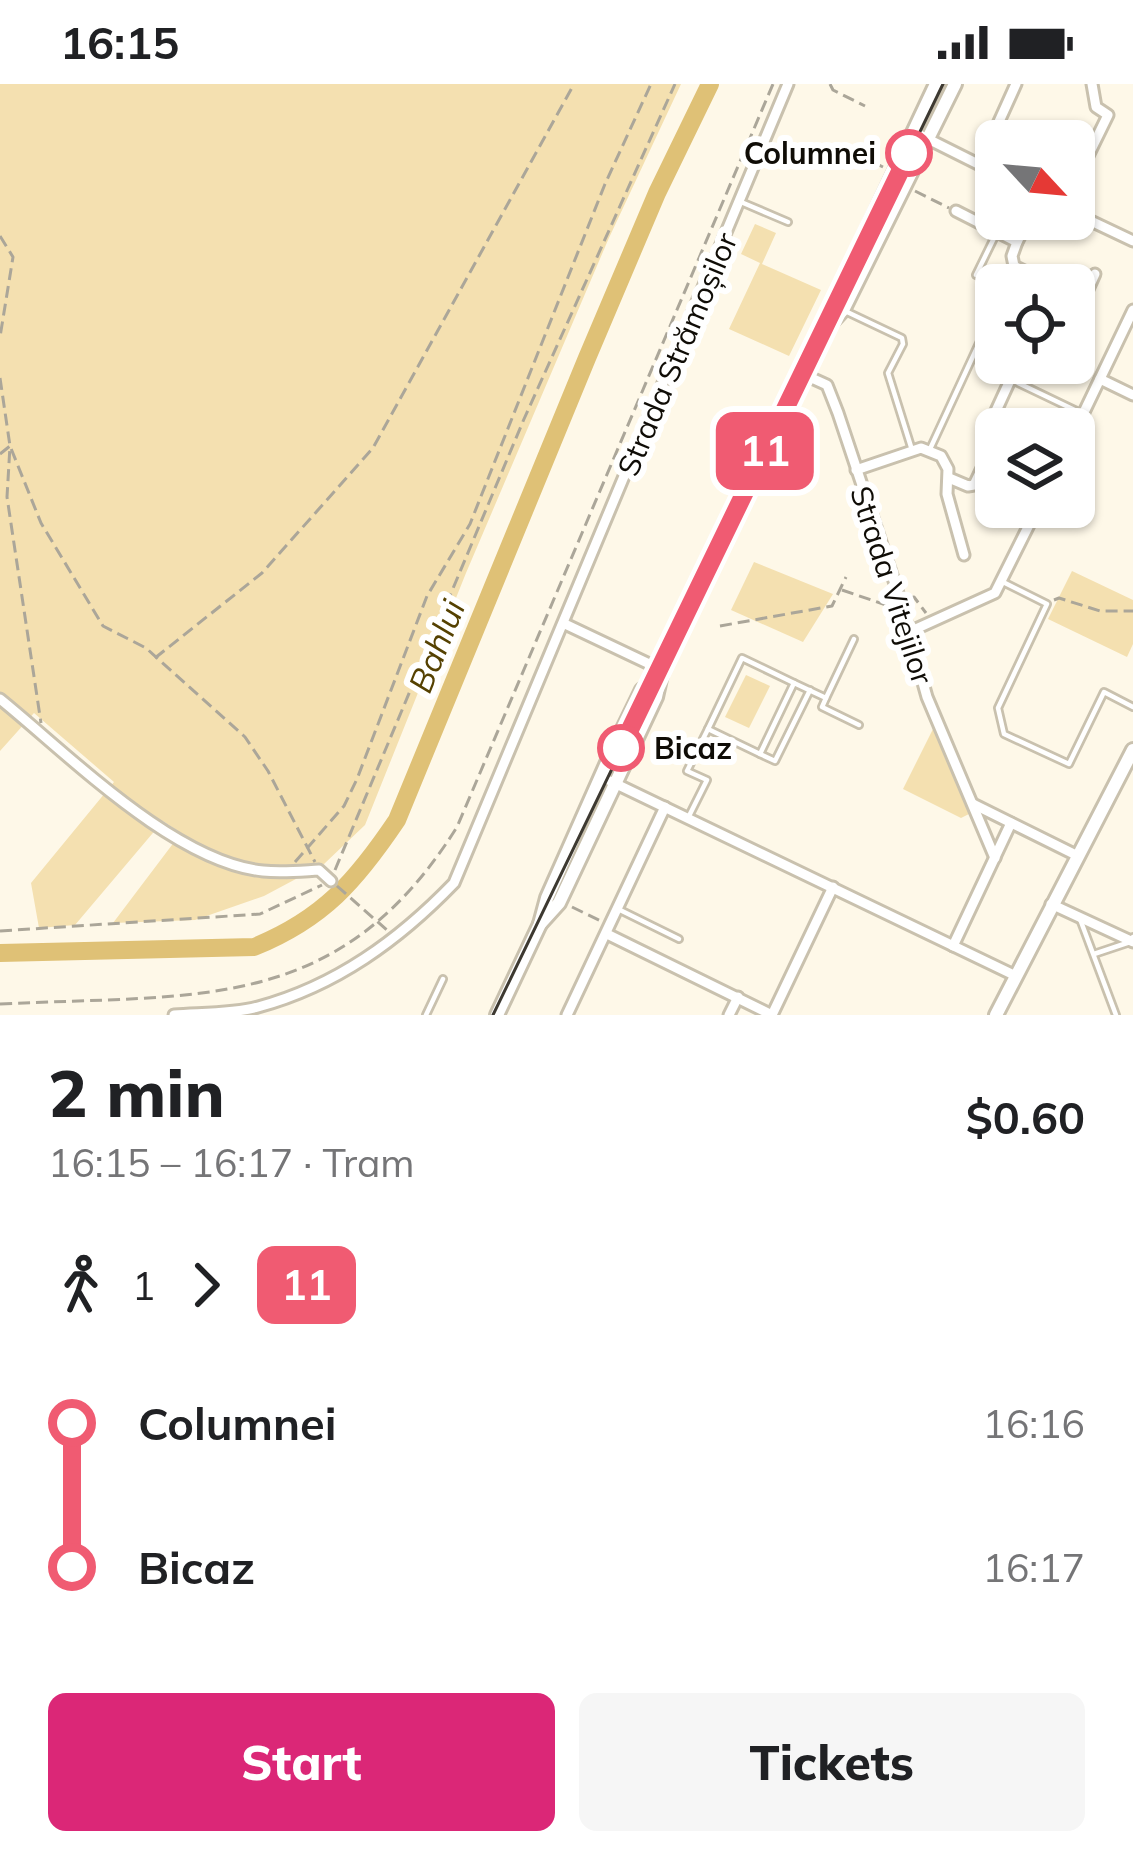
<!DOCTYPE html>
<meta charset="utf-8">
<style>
:root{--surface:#fff;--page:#f6f6f6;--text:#202124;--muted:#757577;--accent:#db2777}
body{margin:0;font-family:Mulish,sans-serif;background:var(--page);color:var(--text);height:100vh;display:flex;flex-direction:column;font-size:45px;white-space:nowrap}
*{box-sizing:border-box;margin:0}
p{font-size:39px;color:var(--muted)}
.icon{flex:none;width:66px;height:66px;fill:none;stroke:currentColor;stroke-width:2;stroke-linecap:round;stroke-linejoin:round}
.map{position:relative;height:931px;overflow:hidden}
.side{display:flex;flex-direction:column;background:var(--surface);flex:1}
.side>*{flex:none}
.badge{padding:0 24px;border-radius:18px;font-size:42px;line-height:78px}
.needle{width:78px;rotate:116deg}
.tools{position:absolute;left:975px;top:36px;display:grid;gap:24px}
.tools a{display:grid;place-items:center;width:120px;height:120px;border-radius:18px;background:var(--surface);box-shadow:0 3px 9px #0004;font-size:60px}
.map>.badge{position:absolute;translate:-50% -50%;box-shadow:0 0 0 6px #fff}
.legs{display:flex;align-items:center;gap:18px;height:132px;padding:0 48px;font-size:39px}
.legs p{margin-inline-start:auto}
.head{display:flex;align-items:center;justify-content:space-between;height:204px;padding:0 48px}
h1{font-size:66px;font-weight:800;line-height:90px}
.button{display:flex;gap:24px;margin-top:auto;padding:24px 48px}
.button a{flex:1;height:138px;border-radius:18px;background:var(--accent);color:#fff;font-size:48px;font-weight:800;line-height:138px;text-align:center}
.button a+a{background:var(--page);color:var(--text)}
ul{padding:0 48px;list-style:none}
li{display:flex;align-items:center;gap:42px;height:144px;font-size:45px}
li i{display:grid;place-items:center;width:18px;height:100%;margin:0 15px;background:currentColor}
li i::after{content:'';width:30px;height:30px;margin:-15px;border:9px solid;border-radius:50%;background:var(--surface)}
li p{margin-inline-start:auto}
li:first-child i{background:linear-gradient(#0000 50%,currentColor 0)}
li:last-child i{background:linear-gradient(currentColor 50%,#0000 0)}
.status{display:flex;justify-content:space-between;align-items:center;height:84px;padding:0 60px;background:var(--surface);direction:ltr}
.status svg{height:33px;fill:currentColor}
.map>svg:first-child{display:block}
.green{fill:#f4e0b0}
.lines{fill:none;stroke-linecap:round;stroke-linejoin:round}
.river{stroke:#dfc176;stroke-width:18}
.lane-casing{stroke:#c9c1ae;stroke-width:10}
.street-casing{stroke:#c9c1ae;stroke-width:15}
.secondary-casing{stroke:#c9c1ae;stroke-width:18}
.path{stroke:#aba699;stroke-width:3;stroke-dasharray:12 6;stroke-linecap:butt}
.lane{stroke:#fff;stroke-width:4.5}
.street{stroke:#fff;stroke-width:9}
.secondary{stroke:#fff;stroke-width:12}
.tram{stroke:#3d3931;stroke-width:3}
.line-1-casing{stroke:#fff;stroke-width:27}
.line-1{stroke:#f05b72;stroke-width:18}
.stop-1-dot{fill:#fff;stroke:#f05b72;stroke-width:6}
.labels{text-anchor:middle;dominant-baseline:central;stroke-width:12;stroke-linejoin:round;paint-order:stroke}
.stop-label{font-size:30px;font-weight:bold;fill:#0f0c06;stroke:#fff;text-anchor:end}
.street-label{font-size:30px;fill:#0f0c06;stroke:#fff}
.water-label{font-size:33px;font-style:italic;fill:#554101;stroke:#fff}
</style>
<div class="status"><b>16:15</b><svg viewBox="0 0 49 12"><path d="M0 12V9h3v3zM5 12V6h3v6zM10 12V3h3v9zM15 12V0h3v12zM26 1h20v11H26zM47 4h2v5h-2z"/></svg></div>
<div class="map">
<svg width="1133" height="931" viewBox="0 0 1133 931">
<rect width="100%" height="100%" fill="#fef8e8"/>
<!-- green -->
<g class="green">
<polygon points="0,0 681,0 608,156 466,489 365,741 324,780 264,812 195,836 113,839 181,749 163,737 75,841 39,844 31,799 114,698 34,629 0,667"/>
<polygon points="755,140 776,149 762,180 821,206 789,272 729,245 760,179 741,170"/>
<polygon points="754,478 833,510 803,558 731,526"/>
<polygon points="1072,487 1133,516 1133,560 1127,573 1048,535"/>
<polygon points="746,591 770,602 749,644 725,633"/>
<polygon points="938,635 969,730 961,734 903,705"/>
</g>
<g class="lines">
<!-- river -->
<path class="river" d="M0 869 254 863C323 835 356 797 397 736L587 274 657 109 710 0"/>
<defs>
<g id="lane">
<polyline points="741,118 788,138"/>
<polyline points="976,191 997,148"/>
<polyline points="843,226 902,254 903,260 888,289 912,366"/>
<polyline points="1012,296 1083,330"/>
<polyline points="930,365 987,242"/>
<polyline points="1003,498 1047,520 998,624 1004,650 1069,680 1104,608 1133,623"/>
<polyline points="826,614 854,555"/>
<polyline points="708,645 742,574 794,599"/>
<polyline points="760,670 775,677 810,606"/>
<polyline points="688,734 707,696 687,687 708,645 760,670 794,599 826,614 822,623 859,641"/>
<polyline points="618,825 679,855"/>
<polyline points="1080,835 1116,931"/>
<polyline points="1094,870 1130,858 1133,853"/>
<polyline points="426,931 443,895"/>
</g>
<g id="street">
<polyline points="1016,0 997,42 1026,57"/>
<polyline points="914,48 996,89"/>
<polyline points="1085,78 1108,31 1096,23 1092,0"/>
<polyline points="956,127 1017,158 1012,172 1014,182 1052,201"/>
<polyline points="1074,129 1133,157"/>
<polyline points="1017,158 1029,135"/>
<polyline points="1074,211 1085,212 1095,190"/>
<polyline points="989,219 996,223"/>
<polyline points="805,291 827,301 838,329 897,506 927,613 995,774"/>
<polyline points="1100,295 1133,311"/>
<polyline points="1001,345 995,329 1018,279"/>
<polyline points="1074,349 1133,226"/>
<polyline points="856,386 921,364 941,372 948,385 947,410 964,471"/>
<polyline points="949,394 968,402 974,401 996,355"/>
<polyline points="565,540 662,586"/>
<polyline points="909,548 995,509 1038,423"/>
<path d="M0 615C68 670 174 778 263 787 282 789 301 787 319 786L331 797"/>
<polyline points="610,697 1016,892"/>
<polyline points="973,720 1076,771"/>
<polyline points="1051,820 1133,858"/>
<polyline points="607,850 772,931"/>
<polyline points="953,862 1011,739"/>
<path d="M174 931C201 929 232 930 258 923 336 902 399 856 454 799L788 0"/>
<polyline points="567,931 665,723"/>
<polyline points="729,931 738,913"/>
<polyline points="772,931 833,803"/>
</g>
<g id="secondary">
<polyline points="830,239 832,221 936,0"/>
<polyline points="540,840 559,819 656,613 662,586 830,240 843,226 955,0"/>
<polyline points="497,931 540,840 547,814 610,672 642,606 661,591"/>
<polyline points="996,931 1133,666"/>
</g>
</defs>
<!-- lane casing -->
<use href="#lane" class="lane-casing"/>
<!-- street casing -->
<use href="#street" class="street-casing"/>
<!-- secondary casing -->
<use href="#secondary" class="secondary-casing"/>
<!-- path -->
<g class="path">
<polyline points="830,0 833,6 865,22"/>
<polyline points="845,65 883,83"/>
<polyline points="915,107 949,124"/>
<polyline points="0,152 13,173 0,253"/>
<polyline points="0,294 10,362 41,439 103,542 146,564 245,653 268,687 315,778"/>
<polyline points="0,370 10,362 7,413 41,639"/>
<polyline points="842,506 889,522"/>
<polyline points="909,514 914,513 926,529"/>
<polyline points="1054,516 1059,514 1100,527 1133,527"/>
<polyline points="720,542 832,522 846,493"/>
<polyline points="155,574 262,489 373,364 574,0"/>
<polyline points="295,778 344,722 357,695 427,512 470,440 605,100 651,0"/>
<polyline points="335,786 524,335 675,0"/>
<polyline points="337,802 388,847"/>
<polyline points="572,823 603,838"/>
<polyline points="0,847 260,830 322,801"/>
<path d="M0 920C198 910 339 931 457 743L773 0"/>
</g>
<!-- lane -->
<use href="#lane" class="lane"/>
<!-- street -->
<use href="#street" class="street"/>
<!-- secondary -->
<use href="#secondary" class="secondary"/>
<!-- tram -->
<polyline class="tram" points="493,931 943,0"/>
</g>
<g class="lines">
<defs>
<polyline id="line-1" points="621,664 909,69"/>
</defs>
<!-- line-1 casing -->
<use href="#line-1" class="line-1-casing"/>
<!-- line-1 -->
<use href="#line-1" class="line-1"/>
</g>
<!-- markers -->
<g class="stop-1-dot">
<circle cx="909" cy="69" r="21"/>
<circle cx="621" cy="664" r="21"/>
</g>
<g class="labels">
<!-- stop labels -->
<g class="stop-label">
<text x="876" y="69">Columnei</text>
<text x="654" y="664" text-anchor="start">Bicaz</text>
</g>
<!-- street labels -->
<g class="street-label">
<text transform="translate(677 270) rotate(-67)">Strada Strămoșilor</text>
<text transform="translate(892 501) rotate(72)">Strada Vitejilor</text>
</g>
<!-- water labels -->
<g class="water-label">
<text transform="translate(436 562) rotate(-68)">Bahlui</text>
</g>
</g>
</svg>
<div class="tools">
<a><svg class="needle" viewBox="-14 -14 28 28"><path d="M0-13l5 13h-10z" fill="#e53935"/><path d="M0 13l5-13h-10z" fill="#757577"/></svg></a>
<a><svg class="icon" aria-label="locate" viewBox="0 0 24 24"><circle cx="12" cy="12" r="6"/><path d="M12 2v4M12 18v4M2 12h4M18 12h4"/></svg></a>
<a><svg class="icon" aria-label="layers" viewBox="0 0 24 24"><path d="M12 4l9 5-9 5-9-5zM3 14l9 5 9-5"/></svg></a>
</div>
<b class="badge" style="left:765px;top:367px;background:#f05b72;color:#fff">11</b>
</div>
<section class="side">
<div class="head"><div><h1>2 min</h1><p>16:15 – 16:17 · Tram</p></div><b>$0.60</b></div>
<div class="legs"><svg class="icon" aria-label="walk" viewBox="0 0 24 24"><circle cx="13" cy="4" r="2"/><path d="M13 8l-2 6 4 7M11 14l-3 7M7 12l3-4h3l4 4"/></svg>1<svg class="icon" aria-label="forward" viewBox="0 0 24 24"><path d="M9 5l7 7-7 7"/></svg><b class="badge" style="background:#f05b72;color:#fff">11</b></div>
<ul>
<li><i style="color:#f05b72"></i><b>Columnei</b><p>16:16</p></li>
<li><i style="color:#f05b72"></i><b>Bicaz</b><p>16:17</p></li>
</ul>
<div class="button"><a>Start</a><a>Tickets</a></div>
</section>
